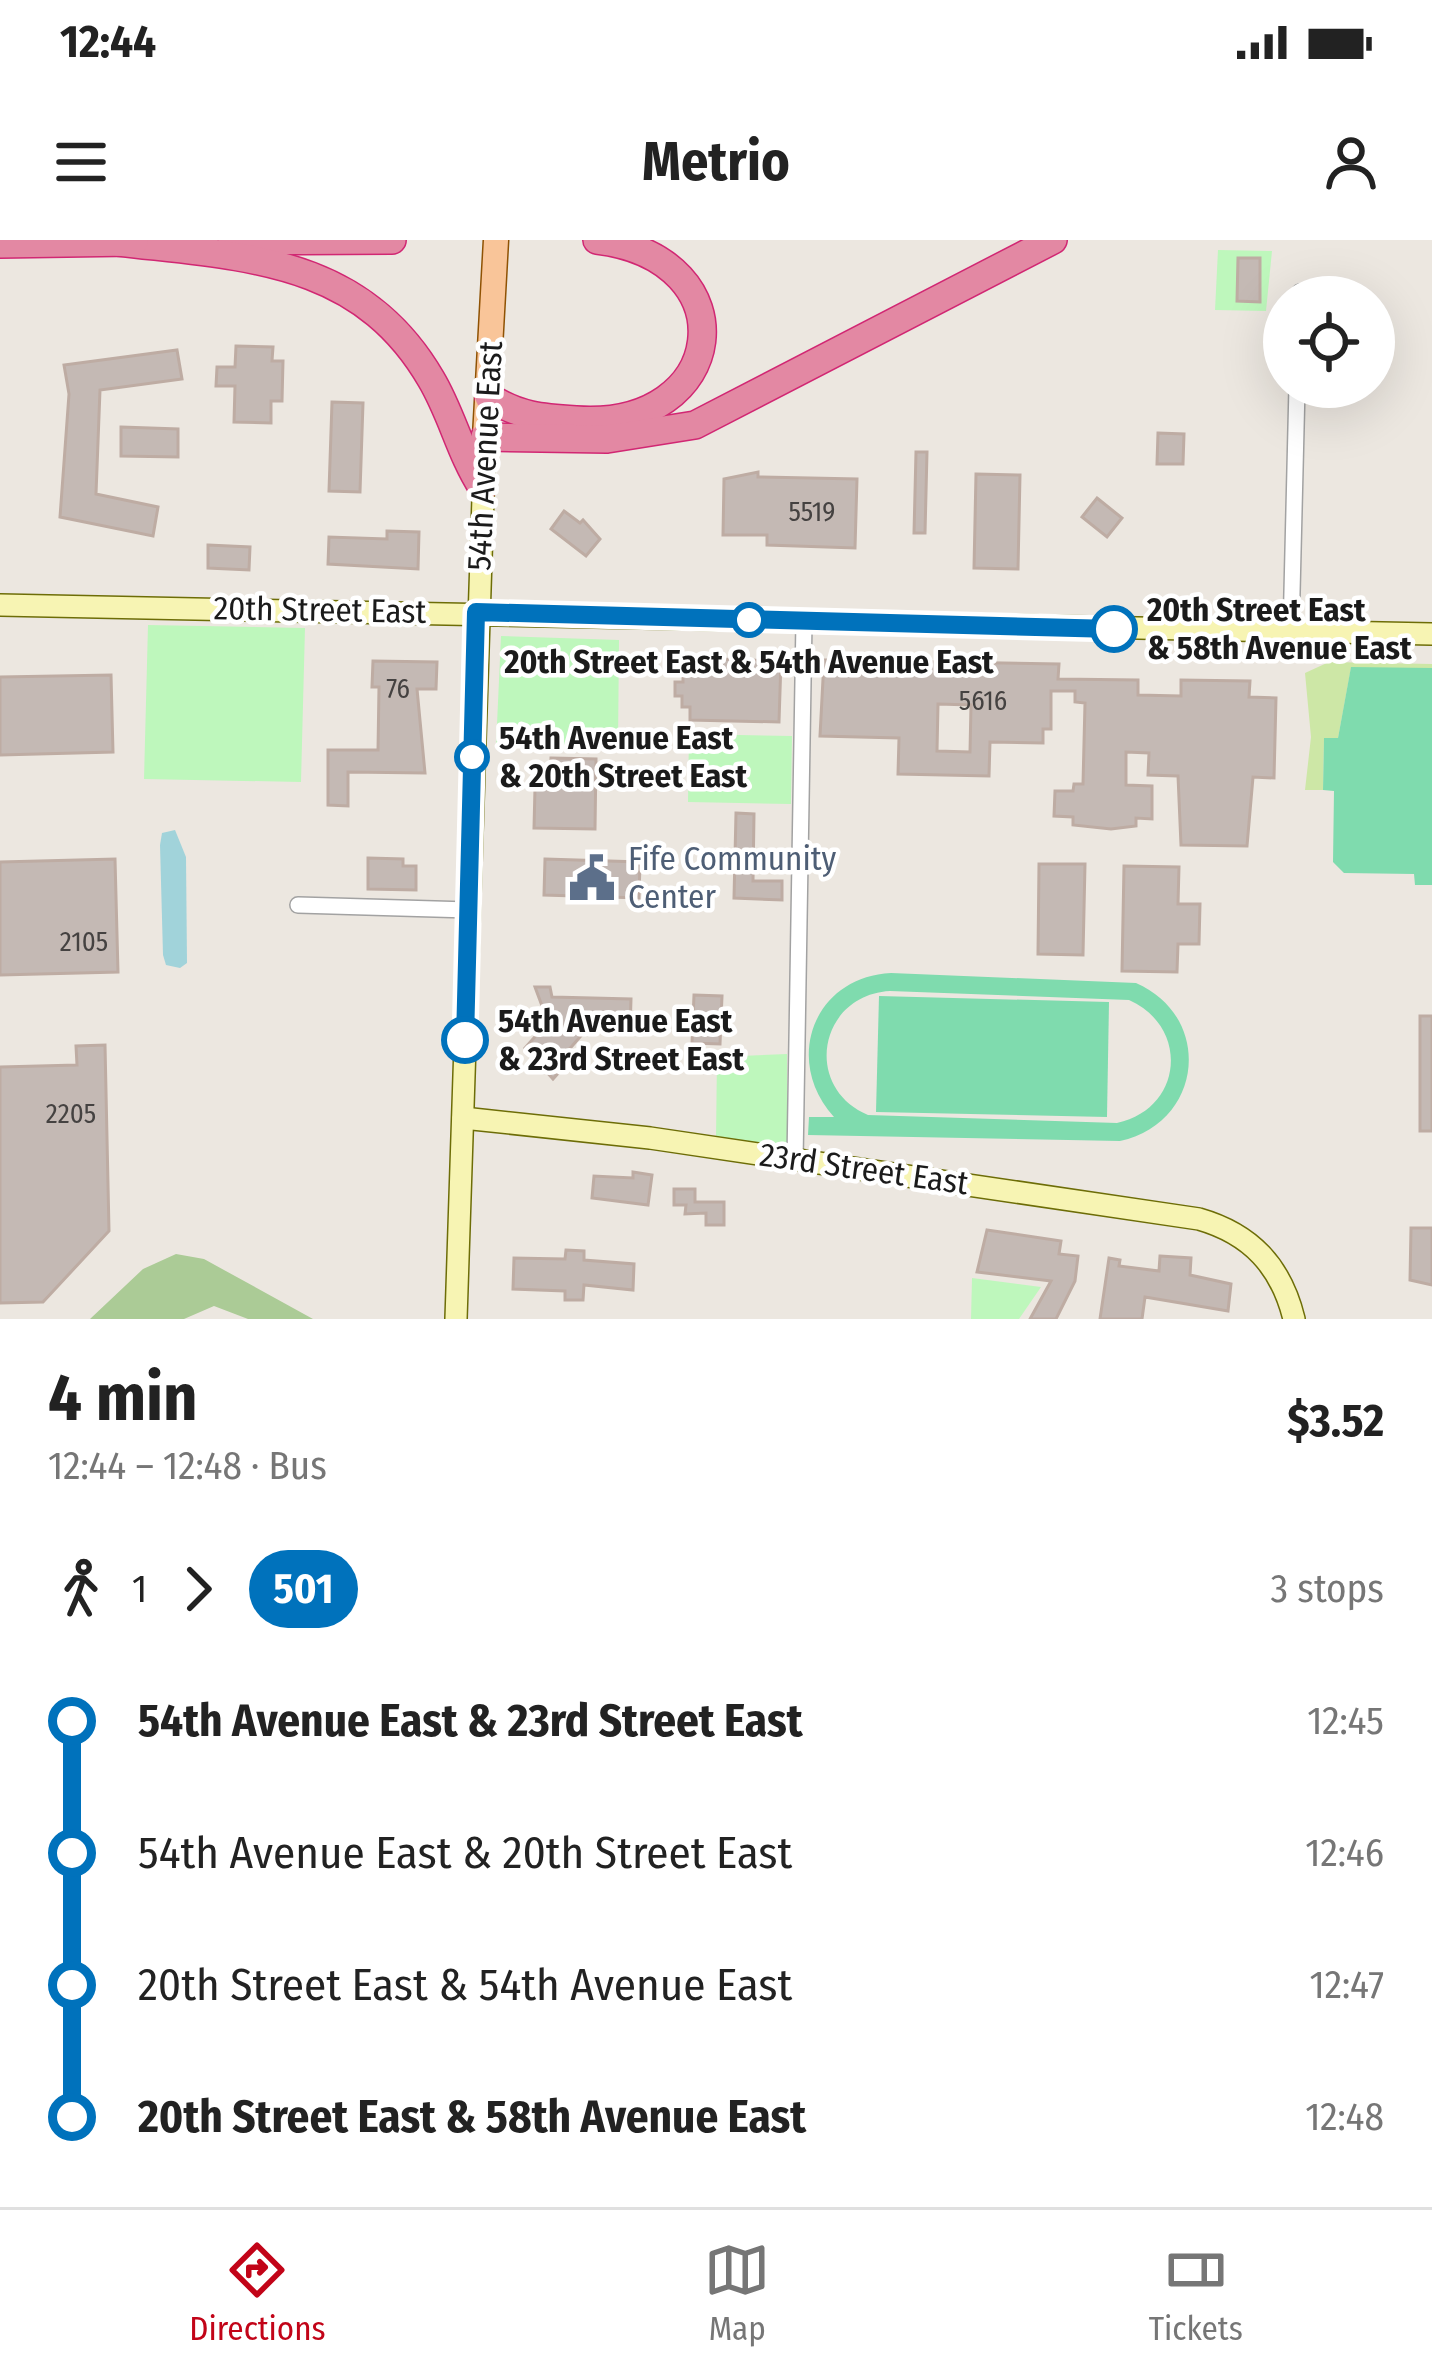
<!DOCTYPE html>
<meta charset="utf-8">
<style>
:root{--surface:#fff;--page:#f6f6f6;--text:#222;--muted:#767676;--line:#e0e0e0;--accent:#c20418}
body{margin:0;font-family:"Fira Sans Condensed",sans-serif;background:var(--page);color:var(--text);height:100vh;display:flex;flex-direction:column;font-size:45px;white-space:nowrap}
*{box-sizing:border-box;margin:0}
p{font-size:39px;color:var(--muted)}
.icon{flex:none;width:66px;height:66px;fill:none;stroke:currentColor;stroke-width:2;stroke-linecap:round;stroke-linejoin:round}
.map{position:relative;height:1079px;overflow:hidden}
.panel{display:flex;flex-direction:column;background:var(--surface);flex:1}
.panel>*{flex:none}
.badge{padding:0 24px;border-radius:39px;font-size:42px;line-height:78px}
.controls{position:absolute;left:1263px;top:36px;display:grid;gap:24px}
.controls a{display:grid;place-items:center;width:132px;height:132px;border-radius:50%;background:var(--surface);box-shadow:0 12px 48px #0002;font-size:60px}
.map>.badge{position:absolute;translate:-50% -50%;box-shadow:0 0 0 6px #fff}
.legs{display:flex;align-items:center;gap:18px;height:132px;padding:0 48px;font-size:39px}
.legs p{margin-inline-start:auto}
.head{display:flex;align-items:center;justify-content:space-between;height:204px;padding:0 48px}
h1{font-size:66px;font-weight:700;line-height:90px}
ul{padding:0 48px;list-style:none}
li{display:flex;align-items:center;gap:42px;height:132px;font-size:45px}
li i{display:grid;place-items:center;width:18px;height:100%;margin:0 15px;background:currentColor}
li i::after{content:'';width:30px;height:30px;margin:-15px;border:9px solid;border-radius:50%;background:var(--surface)}
li p{margin-inline-start:auto}
li:first-child i{background:linear-gradient(#0000 50%,currentColor 0)}
li:last-child i{background:linear-gradient(currentColor 50%,#0000 0)}
.status{display:flex;justify-content:space-between;align-items:center;height:84px;padding:0 60px;background:var(--surface);direction:ltr}
.status svg{height:33px;fill:currentColor}
header{display:flex;justify-content:space-between;align-items:center;height:156px;padding:0 48px;background:var(--surface);font-size:54px;font-weight:700}
.menu{display:flex;justify-content:space-around;align-items:center;height:168px;border-top:3px solid var(--line);background:var(--surface);font-size:33px;color:var(--muted)}
.menu a{display:grid;justify-items:center;gap:6px}
.menu .selected{color:var(--accent)}
.map>svg:first-child{display:block}
.grass{fill:#cde7a6}
.forest{fill:#abcb96}
.park{fill:#bef7bc}
.pitch{fill:#7fdbae;fill-rule:evenodd}
.water{fill:#a1d3da}
.building{fill:#c4b9b4;stroke:#beaca3;stroke-width:3;fill-rule:evenodd}
.lines{fill:none;stroke-linecap:round;stroke-linejoin:round}
.street-casing{stroke:#a2a2a2;stroke-width:18}
.secondary-casing{stroke:#6d6d07;stroke-width:24}
.primary-casing{stroke:#8f5203;stroke-width:27}
.highway-casing{stroke:#d12773;stroke-width:30}
.street{stroke:#fff;stroke-width:15}
.secondary{stroke:#f7f4b3;stroke-width:21}
.primary{stroke:#f9c599;stroke-width:24}
.highway{stroke:#e388a3;stroke-width:27}
.line-1-casing{stroke:#fff;stroke-width:27}
.line-1{stroke:#0072bc;stroke-width:18}
.stop-1-dot{fill:#fff;stroke:#0072bc;stroke-width:6}
.labels{text-anchor:middle;dominant-baseline:central;stroke-width:9;stroke-linejoin:round;paint-order:stroke}
.number-label{font-size:27px;fill:#454241}
.street-label{font-size:33px;fill:#1b1b1b;stroke:#fff}
.stop-label{font-size:33px;font-weight:bold;fill:#1b1b1b;stroke:#fff;text-anchor:start}
.service-label{font-size:33px;fill:#4e5e75;stroke:#fff;text-anchor:start}
</style>
<div class="status"><b>12:44</b><svg viewBox="0 0 49 12"><path d="M0 12V9h3v3zM5 12V6h3v6zM10 12V3h3v9zM15 12V0h3v12zM26 1h20v11H26zM47 4h2v5h-2z"/></svg></div>
<header><svg class="icon" aria-label="menu" viewBox="0 0 24 24"><path d="M4 6h16M4 12h16M4 18h16"/></svg>Metrio<svg class="icon" aria-label="person" viewBox="0 0 24 24"><circle cx="12" cy="8" r="4"/><path d="M4 21q1-7 8-7t8 7"/></svg></header>
<div class="map">
<svg width="1432" height="1079" viewBox="0 0 1432 1079">
<rect width="100%" height="100%" fill="#ece7e0"/>
<!-- grass -->
<polygon class="grass" points="1329,422 1432,424 1432,428 1351,428 1338,498 1324,499 1323,550 1305,550 1311,497 1305,433"/>
<!-- forest -->
<polygon class="forest" points="176,1014 204,1019 313,1079 248,1079 214,1066 184,1079 90,1079 143,1029"/>
<!-- park -->
<g class="park">
<polygon points="1218,10 1272,11 1266,71 1215,70"/>
<polygon points="148,385 305,388 301,542 144,539"/>
<polygon points="501,396 619,400 618,506 496,506"/>
<polygon points="689,494 792,496 791,564 688,562"/>
<polygon points="787,814 787,913 716,898 717,817"/>
<polygon points="972,1038 1041,1047 1019,1079 971,1079"/>
</g>
<!-- pitch -->
<g class="pitch">
<polygon points="1351,427 1432,428 1432,645 1415,645 1414,634 1344,633 1333,622 1334,551 1323,550 1324,498 1338,498"/>
<path d="M891 733 1136 743C1214 777 1203 883 1120 901L808 895 809 877H834C783 821 813 737 891 733ZM890 751 1129 760C1190 787 1183 869 1117 883L868 875C802 847 819 755 890 751Z"/>
<polygon points="879,756 1109,762 1107,877 876,872"/>
</g>
<!-- water -->
<polygon class="water" points="175,590 186,617 187,723 180,728 166,725 163,715 160,605 162,593"/>
<!-- building -->
<g class="building">
<polygon points="1238,18 1260,18 1260,62 1237,61"/>
<polygon points="236,106 273,107 272,121 283,121 282,161 271,161 271,183 234,182 235,146 216,146 217,127 235,127"/>
<polygon points="177,110 182,139 100,150 96,254 158,267 153,296 60,277 69,154 64,125"/>
<polygon points="332,162 363,163 360,252 329,251"/>
<polygon points="121,187 178,189 178,217 121,216"/>
<polygon points="1158,193 1184,194 1183,224 1157,224"/>
<polygon points="916,212 927,212 925,293 914,293"/>
<polygon points="758,232 758,237 857,239 855,308 767,305 767,295 723,295 724,239"/>
<polygon points="976,234 1020,235 1018,329 974,328"/>
<polygon points="1097,258 1122,278 1107,297 1082,277"/>
<polygon points="564,271 580,283 583,280 600,299 586,316 551,289"/>
<polygon points="387,291 419,292 418,329 328,324 329,297 387,299"/>
<polygon points="208,305 250,307 249,330 208,328"/>
<polygon points="691,418 781,421 779,482 690,480 690,467 682,467 682,456 675,456 675,442 683,442 683,431 691,431"/>
<path d="M824 420 1059 424 1058 439 1138 440V455L1181 456V440L1250 441 1249 457 1276 458 1274 538 1253 537 1247 606 1181 605 1178 536 1148 535 1149 513 1126 512V545L1152 546V579L1136 578V586L1111 589 1073 585V577L1054 576 1055 551H1073L1074 544H1083L1085 463 1075 462V451H1051V489H1043V503L990 502 989 536 898 534 899 498 820 496ZM938 464 971 465 970 512 937 511Z"/>
<polygon points="373,421 437,422 436,449 417,449 425,533 348,532 348,566 328,565 328,510 378,510 379,447 372,447"/>
<polygon points="111,435 113,512 0,515 0,437"/>
<polygon points="551,518 596,519 595,589 534,588 535,548 550,549"/>
<polygon points="736,573 754,574 753,641 782,641 782,660 734,658"/>
<polygon points="368,618 403,619 403,626 416,626 416,650 368,649"/>
<polygon points="115,619 118,732 0,735 0,622"/>
<polygon points="545,619 640,622 639,658 544,655"/>
<polygon points="1039,624 1085,624 1083,715 1038,714"/>
<polygon points="1124,626 1179,627 1178,664 1200,664 1199,704 1178,704 1177,732 1122,731"/>
<polygon points="535,747 550,747 552,757 631,759 630,791 586,790 566,813 571,819 553,839 525,808 548,782"/>
<polygon points="694,755 722,756 720,804 692,803"/>
<rect x="1420" y="776" width="12" height="115"/>
<polygon points="105,805 109,991 43,1062 0,1063 0,827 77,825 76,806"/>
<polygon points="633,932 652,935 648,965 592,958 594,936 633,938"/>
<polygon points="674,949 695,949 695,962 724,962 724,985 706,985 706,973 685,974 686,965 674,965"/>
<polygon points="1411,988 1432,988 1432,1045 1410,1040"/>
<polygon points="987,990 1061,1001 1059,1014 1078,1016 1075,1041 1056,1079 1030,1079 1051,1041 977,1032"/>
<polygon points="566,1010 584,1011 584,1020 634,1024 633,1050 584,1045 583,1060 565,1060 565,1051 513,1049 514,1018 565,1019"/>
<polygon points="1160,1016 1191,1018 1190,1035 1231,1044 1228,1071 1145,1057 1142,1079 1100,1079 1109,1018 1120,1020 1119,1026 1159,1031"/>
</g>
<g class="lines">
<defs>
<g id="street">
<polyline points="1299,57 1300,52"/>
<polyline points="1291,393 1297,147"/>
<polyline points="298,665 469,670"/>
<polyline points="795,920 804,381"/>
</g>
<g id="secondary">
<polyline points="0,365 1432,394"/>
<path d="M463 878 650 898 1199 979C1251 994 1281 1026 1294 1079"/>
<polyline points="456,1079 485,197"/>
</g>
<polyline id="primary" points="485,197 496,0"/>
<g id="highway">
<polyline points="232,1 392,0"/>
<path d="M118 2C243 17 360 17 431 139 452 174 460 213 482 247"/>
<polyline points="0,4 134,2"/>
<path d="M489 157C518 176 542 178 576 180 729 191 751 19 597 0"/>
<polyline points="485,197 607,199 695,185 1053,0"/>
</g>
</defs>
<!-- street casing -->
<use href="#street" class="street-casing"/>
<!-- secondary casing -->
<use href="#secondary" class="secondary-casing"/>
<!-- primary casing -->
<use href="#primary" class="primary-casing"/>
<!-- highway casing -->
<use href="#highway" class="highway-casing"/>
<!-- street -->
<use href="#street" class="street"/>
<!-- secondary -->
<use href="#secondary" class="secondary"/>
<!-- primary -->
<use href="#primary" class="primary"/>
<!-- highway -->
<use href="#highway" class="highway"/>
</g>
<g class="lines">
<defs>
<polyline id="line-1" points="465,800 476,372 1114,389"/>
</defs>
<!-- line-1 casing -->
<use href="#line-1" class="line-1-casing"/>
<!-- line-1 -->
<use href="#line-1" class="line-1"/>
</g>
<!-- icons -->
<defs>
<symbol id="civic-bare" viewBox="-9 -9 18 18"><path d="M-.6-6.5H3V-4.5H.6V-3L4-1V1h2V6H-6V1h2V-1L-.6-3ZM-1.2 2.5V6h2.4V2.5Z" fill="#5c6f8a" stroke="#fff" stroke-width="2.5" paint-order="stroke"/></symbol>
</defs>
<g fill-rule="evenodd">
<use href="#civic-bare" x="559" y="605" width="66" height="66"/>
</g>
<!-- markers -->
<g class="stop-1-dot">
<circle cx="749" cy="380" r="15"/>
<circle cx="1114" cy="389" r="21"/>
<circle cx="472" cy="517" r="15"/>
<circle cx="465" cy="800" r="21"/>
</g>
<g class="labels">
<!-- number labels -->
<g class="number-label">
<text x="812" y="272">5519</text>
<text x="398" y="449">76</text>
<text x="983" y="461">5616</text>
<text x="84" y="702">2105</text>
<text x="71" y="874">2205</text>
</g>
<!-- street labels -->
<g class="street-label">
<text transform="translate(485 216) rotate(-87)">54th Avenue East</text>
<text transform="translate(320 370) rotate(1)">20th Street East</text>
<text transform="translate(864 929) rotate(8)">23rd Street East</text>
</g>
<!-- stop labels -->
<g class="stop-label">
<text x="1147" y="370">20th Street East<tspan x="1147" dy="38">&amp; 58th Avenue East</tspan></text>
<text x="749" y="422" text-anchor="middle">20th Street East &amp; 54th Avenue East</text>
<text x="499" y="498">54th Avenue East<tspan x="499" dy="38">&amp; 20th Street East</tspan></text>
<text x="498" y="781">54th Avenue East<tspan x="498" dy="38">&amp; 23rd Street East</tspan></text>
</g>
<!-- service labels -->
<g class="service-label">
<text x="628" y="619">Fife Community<tspan x="628" dy="38">Center</tspan></text>
</g>
</g>
</svg>
<div class="controls">
<a><svg class="icon" aria-label="locate" viewBox="0 0 24 24"><circle cx="12" cy="12" r="6"/><path d="M12 2v4M12 18v4M2 12h4M18 12h4"/></svg></a>
</div>
</div>
<section class="panel">
<div class="head"><div><h1>4 min</h1><p>12:44 – 12:48 · Bus</p></div><b>$3.52</b></div>
<div class="legs"><svg class="icon" aria-label="walk" viewBox="0 0 24 24"><circle cx="13" cy="4" r="2"/><path d="M13 8l-2 6 4 7M11 14l-3 7M7 12l3-4h3l4 4"/></svg>1<svg class="icon" aria-label="forward" viewBox="0 0 24 24"><path d="M9 5l7 7-7 7"/></svg><b class="badge" style="background:#0072bc;color:#fff">501</b><p>3 stops</p></div>
<ul>
<li><i style="color:#0072bc"></i><b>54th Avenue East &amp; 23rd Street East</b><p>12:45</p></li>
<li><i style="color:#0072bc"></i><span>54th Avenue East &amp; 20th Street East</span><p>12:46</p></li>
<li><i style="color:#0072bc"></i><span>20th Street East &amp; 54th Avenue East</span><p>12:47</p></li>
<li><i style="color:#0072bc"></i><b>20th Street East &amp; 58th Avenue East</b><p>12:48</p></li>
</ul>
</section>
<nav class="menu">
<a class="selected"><svg class="icon" aria-label="directions" viewBox="0 0 24 24"><path d="M12 3l9 9-9 9-9-9zM9 14v-3h6M13 9l2 2-2 2"/></svg>Directions</a>
<a><svg class="icon" aria-label="map" viewBox="0 0 24 24"><path d="M3 6l6-2 6 2 6-2v14l-6 2-6-2-6 2zM9 4v14M15 6v14"/></svg>Map</a>
<a><svg class="icon" aria-label="tickets" viewBox="0 0 24 24"><path d="M3 7h18v10H3zM15 7v10"/></svg>Tickets</a>
</nav>
